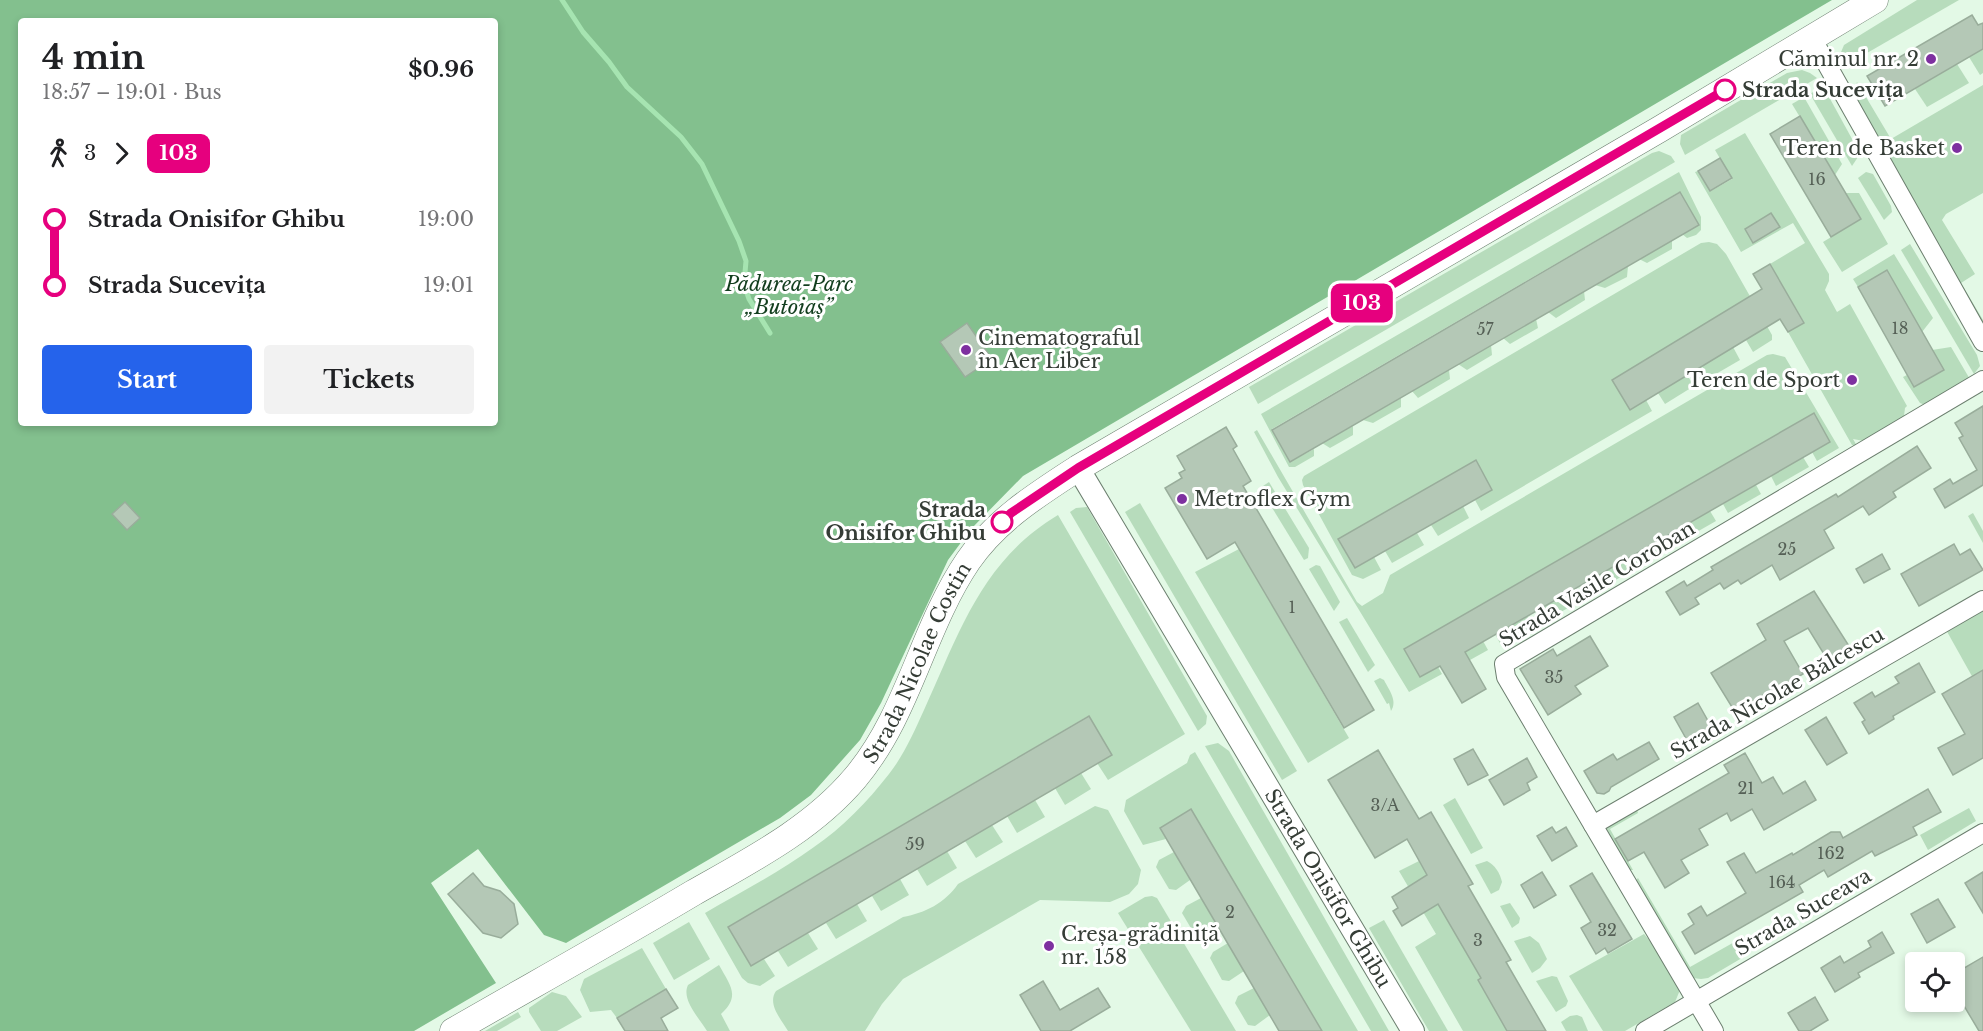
<!DOCTYPE html>
<meta charset="utf-8">
<style>
:root{--surface:#fff;--page:#f2f2f2;--text:#202124;--muted:#757577;--accent:#2563eb}
body{margin:0;font-family:"Libre Baskerville",serif;background:var(--page);color:var(--text);height:100vh;display:flex;flex-direction:column;font-size:22px;white-space:nowrap}
*{box-sizing:border-box;margin:0}
p{font-size:20px;color:var(--muted)}
.icon{flex:none;width:33px;height:33px;fill:none;stroke:currentColor;stroke-width:2;stroke-linecap:round;stroke-linejoin:round}
.map{position:relative;flex:1;overflow:hidden}
.details{position:absolute;left:18px;top:18px;width:480px;height:408px;display:flex;flex-direction:column;background:var(--surface);border-radius:6px;box-shadow:0 3px 9px #0003}
.details>*{flex:none}
.badge{padding:0 12px;border-radius:9px;font-size:21px;line-height:39px}
.tools{position:absolute;left:1905px;top:952px;display:grid;gap:12px}
.tools a{display:grid;place-items:center;width:60px;height:60px;border-radius:6px;background:var(--surface);box-shadow:0 3px 9px #0003;font-size:30px}
.map>.badge{position:absolute;translate:-50% -50%;box-shadow:0 0 0 3px #fff}
.legs{display:flex;align-items:center;gap:9px;height:66px;padding:0 24px;font-size:20px}
.legs p{margin-inline-start:auto}
.overview{display:flex;align-items:center;justify-content:space-between;height:102px;padding:0 24px}
h1{font-size:33px;font-weight:700;line-height:45px}
.cta{display:flex;gap:12px;margin-top:auto;padding:12px 24px}
.cta a{flex:1;height:69px;border-radius:6px;background:var(--accent);color:#fff;font-size:24px;font-weight:700;line-height:69px;text-align:center}
.cta a+a{background:var(--page);color:var(--text)}
ul{padding:0 24px;list-style:none}
li{display:flex;align-items:center;gap:21px;height:66px;font-size:22px}
li i{display:grid;place-items:center;width:9px;height:100%;margin:0 8px;background:currentColor}
li i::after{content:'';width:15px;height:15px;margin:-8px;border:4px solid;border-radius:50%;background:var(--surface)}
li p{margin-inline-start:auto}
li:first-child i{background:linear-gradient(#0000 50%,currentColor 0)}
li:last-child i{background:linear-gradient(currentColor 50%,#0000 0)}
.map>svg:first-child{display:block}
.green{fill:#b7dcbc}
.forest{fill:#83c08e;fill-rule:evenodd}
.lines{fill:none;stroke-linecap:round;stroke-linejoin:round}
.stream{stroke:#a6e4b1;stroke-width:5}
.building{fill:#b4c8b6;stroke:#99ad9b;stroke-width:1.5}
.minor-casing{stroke:#6c7f6f;stroke-width:20}
.tertiary-casing{stroke:#6c7f6f;stroke-width:24}
.secondary-casing{stroke:#6c7f6f;stroke-width:27}
.minor{stroke:#fff;stroke-width:18}
.tertiary{stroke:#fff;stroke-width:22}
.secondary{stroke:#fff;stroke-width:26}
.line-1-casing{stroke:#fff;stroke-width:14}
.line-1{stroke:#e6007e;stroke-width:9}
.poi-dot{fill:#7e30a0;stroke:#fff;stroke-width:2}
.stop-1-dot{fill:#fff;stroke:#e6007e;stroke-width:3}
.labels{text-anchor:middle;dominant-baseline:central;stroke-width:6;stroke-linejoin:round;paint-order:stroke}
.number-label{font-size:16px;fill:#556056}
.poi-label{font-size:20px;fill:#353d36;stroke:#fff;text-anchor:end}
.stop-label{font-size:20px;font-weight:bold;fill:#353d36;stroke:#fff;text-anchor:start}
.park-label{font-size:20px;font-style:italic;fill:#123e1e;stroke:#fff}
.street-label{font-size:20px;fill:#353d36;stroke:#fff}
</style>
<div class="map">
<svg width="1983" height="1031" viewBox="0 0 1983 1031">
<rect width="100%" height="100%" fill="#e3f9e6"/>
<!-- green -->
<g class="green">
<polygon points="1917,0 1959,0 1841,68 1839,57 1844,45"/>
<polygon points="1983,49 1983,73 1980,75 1969,57"/>
<polygon points="1957,64 1969,83 1927,107 1915,89"/>
<polygon points="1802,70 1810,73 1817,78 1685,155 1680,144 1681,135 1787,73"/>
<polygon points="1857,82 1891,139 1983,85 1983,193 1946,214 1942,220 1975,274 1961,283 1983,320 1983,327 1851,99"/>
<polygon points="1823,86 1857,148 1858,157 1852,166 1810,94"/>
<polygon points="1804,97 1842,164 1835,175 1792,104"/>
<polygon points="1745,133 1829,274 1829,281 1825,290 1837,312 1850,304 1907,406 1905,408 1904,416 1864,441 1853,439 1857,446 1852,445 1788,332 1804,322 1770,264 1805,243 1793,223 1741,252 1695,172 1698,171 1711,191 1732,179 1715,150"/>
<polygon points="1659,151 1671,156 1675,162 1258,404 1249,387 1652,153"/>
<polygon points="1679,172 1701,217 1701,230 1696,235 1687,238 1682,234 1679,192 1272,429 1290,462 1314,449 1314,456 1295,467 1289,467 1261,414"/>
<polygon points="1866,172 1873,174 1891,206 1892,212 1884,220 1858,178"/>
<polygon points="1846,193 1859,193 1888,244 1842,272 1823,242 1861,219"/>
<polygon points="1672,240 1672,249 1647,263 1639,259"/>
<polygon points="1709,242 1717,244 1726,254 1772,335 1772,340 1753,352 1746,340 1646,400 1652,411 1481,511 1475,500 1492,489 1475,461 1338,540 1355,568 1374,557 1381,570 1363,579 1352,575 1303,485 1302,480 1304,476 1701,243"/>
<polygon points="1910,244 1977,355 1980,366 1974,374 1901,250"/>
<polygon points="1894,254 1933,318 1922,332 1887,270 1858,287 1853,279"/>
<polygon points="1628,266 1627,277 1605,288 1595,285"/>
<polygon points="1584,291 1585,300 1556,318 1548,312"/>
<polygon points="1536,319 1538,328 1510,344 1503,338"/>
<polygon points="1491,345 1492,355 1467,370 1458,364"/>
<polygon points="1733,347 1740,360 1709,378 1702,366"/>
<polygon points="1951,347 1971,381 1925,405 1920,403 1903,377 1907,375 1914,387 1944,370 1932,350"/>
<polygon points="1773,354 1785,357 1839,448 1817,461 1812,452 1830,442 1814,413 1404,649 1420,677 1438,667 1442,674 1409,692 1278,477 1254,432 1257,430 1357,602 1362,606 1383,593 1390,575 1767,355"/>
<polygon points="1449,370 1450,379 1418,398 1412,391"/>
<polygon points="1687,375 1694,386 1665,404 1658,393"/>
<polygon points="1401,398 1401,407 1373,423 1363,420"/>
<polygon points="1353,426 1353,435 1330,448 1322,443"/>
<polygon points="1803,457 1809,467 1776,486 1771,476"/>
<polygon points="1269,482 1309,548 1308,558 1304,560 1260,488"/>
<polygon points="1756,485 1761,494 1728,513 1723,504"/>
<polygon points="1140,503 1297,771 1282,780 1125,512"/>
<polygon points="1463,506 1469,518 1438,536 1431,525"/>
<polygon points="1087,507 1207,716 1206,724 1198,731 1070,512 1076,508"/>
<polygon points="1710,511 1716,521 1681,541 1675,531"/>
<polygon points="1973,513 1983,531 1983,543 1968,516"/>
<path d="M1058 515 1185 734 1108 780 1097 763 1111 754 1088 716 728 927 751 966 764 959 775 976 760 986 748 983 742 978 705 913C741 892 780 872 814 847 842 828 868 801 889 774 904 755 914 732 924 710 959 634 981 561 1058 515Z"/>
<polygon points="1417,533 1424,545 1392,563 1385,551"/>
<polygon points="1664,537 1669,548 1637,567 1631,556"/>
<polygon points="1239,549 1349,738 1308,763 1195,572"/>
<polygon points="1623,561 1629,572 1594,593 1588,581"/>
<polygon points="1316,565 1320,566 1340,602 1334,611 1309,569"/>
<polygon points="1574,589 1580,601 1547,620 1540,608"/>
<polygon points="1983,607 1983,684 1978,687 1945,628"/>
<polygon points="1527,616 1533,627 1501,645 1495,634"/>
<polygon points="1347,618 1375,665 1368,672 1339,622"/>
<polygon points="1483,641 1488,650 1452,670 1447,662"/>
<path d="M1380 678 1384 680C1389 690 1398 701 1391 711L1389 703 1387 704 1374 681Z"/>
<polygon points="1218,743 1229,751 1389,1031 1371,1031 1205,746"/>
<polygon points="1195,752 1358,1031 1322,1031 1191,810 1160,828 1166,839 1143,845 1124,811 1126,800 1187,763 1190,755"/>
<polygon points="1081,773 1091,789 1065,805 1055,788"/>
<polygon points="1455,798 1483,848 1471,854 1443,805"/>
<polygon points="1035,800 1045,817 1017,833 1007,816"/>
<path d="M1095 806 1108 810 1141 870 1138 884 1129 894 1110 902 1040 900 903 979 882 1004 865 1031H788C781 1019 767 1004 776 991L903 917C925 913 945 903 958 884Z"/>
<polygon points="1636,806 1638,813 1610,829 1633,870 1628,870 1604,827"/>
<polygon points="1969,808 1976,821 1928,850 1920,835"/>
<polygon points="992,825 1003,842 976,858 965,841"/>
<polygon points="947,851 957,868 927,886 917,869"/>
<polygon points="1174,852 1190,880 1176,890 1169,889 1156,867 1159,860"/>
<polygon points="1419,861 1443,902 1481,978 1478,980 1507,1031 1463,1031 1415,947 1436,934 1399,871"/>
<path d="M1487 861C1495 865 1500 873 1502 882L1499 890 1491 894 1475 865Z"/>
<polygon points="1638,878 1690,967 1738,940 1747,955 1708,978 1701,979 1693,978 1634,882"/>
<polygon points="900,879 909,895 881,911 872,896"/>
<polygon points="1152,896 1157,898 1236,1031 1191,1031 1118,913 1145,897"/>
<polygon points="1201,898 1217,926 1202,936 1195,935 1182,913 1186,906"/>
<polygon points="1510,903 1520,918 1519,923 1512,928 1500,906"/>
<polygon points="857,904 867,921 836,939 826,923"/>
<polygon points="1384,920 1448,1031 1429,1031 1369,928"/>
<polygon points="689,922 710,959 674,980 653,943"/>
<polygon points="808,933 818,949 788,967 778,951"/>
<polygon points="1644,934 1650,941 1680,990 1675,1002 1625,1031 1603,1031 1569,976"/>
<polygon points="1530,936 1539,943 1547,959 1540,968 1532,973 1514,941"/>
<polygon points="1228,943 1244,971 1229,981 1222,980 1210,958 1213,952"/>
<polygon points="642,948 666,989 617,1018 611,1010 590,1012 580,990 584,979"/>
<path d="M719 965C730 985 741 996 721 1014L730 1031H707C699 1018 681 999 688 985Z"/>
<polygon points="1552,976 1557,977 1568,1001 1566,1006 1556,1012 1536,981"/>
<polygon points="1254,988 1270,1015 1255,1026 1248,1025 1235,1003 1238,996"/>
<polygon points="552,992 566,996 582,1017 557,1031 541,1031 529,1012 529,1008"/>
<polygon points="518,1012 521,1017 497,1031 485,1031"/>
<polygon points="1577,1015 1582,1017 1588,1031 1566,1031 1561,1022 1570,1016"/>
</g>
<!-- forest -->
<path class="forest" d="M0 0H1832L1023 476 971 529 948 560 881 703 860 740 811 795 780 818 566 943 544 935 478 849 431 883 496 983 414 1031H0ZM21 21H495V423H21Z"/>
<g class="lines">
<!-- stream -->
<polyline class="stream" points="562,0 583,32 609,62 627,87 681,137 702,164 739,241 746,261 744,284 749,299 770,333"/>
</g>
<!-- building -->
<g class="building">
<polygon points="1972,15 1978,25 1983,23 1983,49 1885,106 1867,76"/>
<polygon points="1800,116 1861,219 1831,237 1770,134"/>
<polygon points="1720,158 1732,178 1710,191 1698,171"/>
<polygon points="1680,192 1699,225 1290,462 1272,430"/>
<polygon points="1771,213 1780,227 1753,243 1745,229"/>
<polygon points="1770,264 1804,323 1788,332 1780,319 1630,410 1612,380 1762,289 1753,274"/>
<polygon points="1887,270 1944,370 1914,387 1858,287"/>
<polygon points="967,323 992,359 965,377 940,342"/>
<polygon points="1983,406 1983,485 1945,508 1934,489 1950,479 1953,484 1977,470 1959,438 1963,436 1955,423"/>
<polygon points="1814,413 1830,442 1465,652 1486,689 1462,703 1440,666 1420,677 1404,649"/>
<polygon points="1226,427 1237,446 1233,449 1251,481 1243,486 1374,710 1344,728 1235,542 1207,559 1165,488 1182,478 1179,473 1185,470 1177,456"/>
<polygon points="1917,446 1931,468 1893,492 1896,497 1869,515 1863,506 1824,530 1834,548 1780,580 1772,565 1741,584 1738,580 1724,589 1720,583 1695,598 1699,604 1680,615 1666,592 1684,581 1687,586 1713,570 1711,567 1836,494 1838,497"/>
<polygon points="1476,460 1492,490 1355,568 1338,539"/>
<polygon points="125,502 140,518 127,530 112,514"/>
<polygon points="1954,544 1960,555 1970,549 1983,570 1919,606 1901,574"/>
<polygon points="1882,554 1890,569 1864,583 1856,569"/>
<polygon points="1814,591 1849,646 1827,659 1808,628 1784,641 1803,674 1779,688 1778,686 1735,712 1711,673 1766,640 1757,624"/>
<polygon points="1590,636 1608,666 1575,686 1581,694 1548,715 1520,669 1553,649 1557,656"/>
<polygon points="1919,663 1935,692 1893,716 1894,719 1869,734 1862,722 1865,720 1854,703 1872,692 1875,697 1899,683 1895,677"/>
<polygon points="1983,670 1983,758 1953,775 1938,748 1965,734 1942,694"/>
<polygon points="1698,703 1712,728 1688,742 1674,717"/>
<polygon points="1089,716 1112,755 751,966 728,927"/>
<polygon points="1826,717 1847,753 1827,765 1805,730"/>
<polygon points="1649,742 1659,759 1611,787 1609,791 1604,794 1597,793 1584,771 1613,754 1617,760"/>
<polygon points="1473,749 1488,775 1468,785 1454,759"/>
<polygon points="1378,750 1419,819 1431,812 1473,884 1468,886 1511,960 1506,962 1546,1031 1507,1031 1478,980 1481,978 1438,904 1402,926 1393,911 1398,908 1392,897 1427,875 1407,839 1375,858 1328,780"/>
<polygon points="1745,753 1762,783 1773,777 1783,794 1805,781 1816,800 1764,830 1752,809 1731,821 1727,813 1699,829 1708,845 1681,860 1689,873 1665,888 1644,852 1628,861 1615,839 1729,773 1724,765"/>
<polygon points="1527,758 1537,777 1527,783 1530,790 1504,805 1489,780"/>
<polygon points="1928,789 1941,812 1913,827 1917,835 1875,856 1872,851 1828,877 1824,870 1799,885 1803,892 1695,954 1682,932 1694,924 1688,914 1701,906 1707,916 1746,893 1727,862 1744,853 1756,873 1792,853 1793,855 1831,832 1840,832 1843,838"/>
<polygon points="1191,809 1322,1031 1279,1031 1248,978 1160,828"/>
<polygon points="1552,827 1556,833 1566,827 1577,846 1552,861 1537,836"/>
<polygon points="1542,872 1556,895 1534,908 1521,885"/>
<polygon points="1983,872 1983,913 1965,883"/>
<polygon points="473,873 484,886 500,891 514,904 518,924 501,938 483,933 448,894"/>
<polygon points="1592,873 1632,939 1608,953 1605,948 1596,954 1581,928 1591,922 1570,886"/>
<polygon points="1938,899 1955,927 1927,943 1911,914"/>
<polygon points="1882,932 1894,953 1858,973 1860,977 1835,992 1821,968 1840,956 1844,963 1871,947 1868,941"/>
<polygon points="1983,957 1983,1031 1979,1031 1954,989 1954,974"/>
<polygon points="1043,981 1060,1010 1098,988 1110,1007 1070,1031 1041,1031 1020,995"/>
<polygon points="666,989 678,1008 661,1018 668,1031 625,1031 617,1018"/>
<polygon points="1815,997 1828,1020 1810,1031 1799,1031 1788,1013"/>
</g>
<g class="lines">
<defs>
<g id="minor">
<polyline points="1812,38 1983,342"/>
<polyline points="1593,825 1983,600"/>
<polyline points="1645,1031 1983,833"/>
<polyline points="1714,1031 1506,677 1504,664 1983,380"/>
</g>
<g id="tertiary">
<path id="s1" d="M1078 468 1413 1031"/>
</g>
<g id="secondary">
<path id="s2" d="M453 1031C533 985 614 940 693 893 751 860 812 829 855 778 909 714 922 629 968 561 996 520 1038 494 1078 468L1660 129 1875 0"/>
</g>
</defs>
<!-- minor casing -->
<use href="#minor" class="minor-casing"/>
<!-- tertiary casing -->
<use href="#tertiary" class="tertiary-casing"/>
<!-- secondary casing -->
<use href="#secondary" class="secondary-casing"/>
<!-- minor -->
<use href="#minor" class="minor"/>
<!-- tertiary -->
<use href="#tertiary" class="tertiary"/>
<!-- secondary -->
<use href="#secondary" class="secondary"/>
</g>
<g class="lines">
<defs>
<polyline id="line-1" points="1002,522 1011,513 1078,468 1725,90"/>
</defs>
<!-- line-1 casing -->
<use href="#line-1" class="line-1-casing"/>
<!-- line-1 -->
<use href="#line-1" class="line-1"/>
</g>
<!-- markers -->
<g class="poi-dot">
<circle cx="1931" cy="59" r="6"/>
<circle cx="1957" cy="148" r="6"/>
<circle cx="966" cy="350" r="6"/>
<circle cx="1852" cy="380" r="6"/>
<circle cx="1182" cy="499" r="6"/>
<circle cx="1049" cy="946" r="6"/>
</g>
<g class="stop-1-dot">
<circle cx="1725" cy="90" r="10"/>
<circle cx="1002" cy="522" r="10"/>
</g>
<g class="labels">
<!-- number labels -->
<g class="number-label">
<text x="1817" y="179">16</text>
<text x="1900" y="328">18</text>
<text x="1485" y="329">57</text>
<text x="1787" y="549">25</text>
<text x="1292" y="607">1</text>
<text x="1554" y="677">35</text>
<text x="1746" y="788">21</text>
<text x="1385" y="805">3/A</text>
<text x="915" y="844">59</text>
<text x="1831" y="853">162</text>
<text x="1782" y="882">164</text>
<text x="1230" y="912">2</text>
<text x="1607" y="930">32</text>
<text x="1478" y="940">3</text>
</g>
<!-- poi labels -->
<g class="poi-label">
<text x="1919" y="59">Căminul nr. 2</text>
<text x="1945" y="148">Teren de Basket</text>
<text x="978" y="338" text-anchor="start">Cinematograful<tspan x="978" dy="23">în Aer Liber</tspan></text>
<text x="1840" y="380">Teren de Sport</text>
<text x="1194" y="499" text-anchor="start">Metroflex Gym</text>
<text x="1061" y="934" text-anchor="start">Creșa-grădiniță<tspan x="1061" dy="23">nr. 158</tspan></text>
</g>
<!-- stop labels -->
<g class="stop-label">
<text x="1742" y="90">Strada Sucevița</text>
<text x="986" y="510" text-anchor="end">Strada<tspan x="986" dy="23">Onisifor Ghibu</tspan></text>
</g>
<!-- park labels -->
<g class="park-label">
<text x="789" y="284">Pădurea-Parc<tspan x="789" dy="23">„Butoiaș”</tspan></text>
</g>
<!-- street labels -->
<g class="street-label">
<text transform="translate(1597 584) rotate(-31)">Strada Vasile Coroban</text>
<text stroke="none"><textPath href="#s2" startOffset="608">Strada Nicolae Costin</textPath></text>
<text transform="translate(1777 693) rotate(-30)">Strada Nicolae Bălcescu</text>
<text stroke="none"><textPath href="#s1" startOffset="489">Strada Onisifor Ghibu</textPath></text>
<text transform="translate(1803 912) rotate(-30)">Strada Suceava</text>
</g>
</g>
</svg>
<div class="tools">
<a><svg class="icon" aria-label="locate" viewBox="0 0 24 24"><circle cx="12" cy="12" r="6"/><path d="M12 2v4M12 18v4M2 12h4M18 12h4"/></svg></a>
</div>
<b class="badge" style="left:1362px;top:303px;background:#e6007e;color:#fff">103</b>
<section class="details">
<div class="overview"><div><h1>4 min</h1><p>18:57 – 19:01 · Bus</p></div><b>$0.96</b></div>
<div class="legs"><svg class="icon" aria-label="walk" viewBox="0 0 24 24"><circle cx="13" cy="4" r="2"/><path d="M13 8l-2 6 4 7M11 14l-3 7M7 12l3-4h3l4 4"/></svg>3<svg class="icon" aria-label="forward" viewBox="0 0 24 24"><path d="M9 5l7 7-7 7"/></svg><b class="badge" style="background:#e6007e;color:#fff">103</b></div>
<ul>
<li><i style="color:#e6007e"></i><b>Strada Onisifor Ghibu</b><p>19:00</p></li>
<li><i style="color:#e6007e"></i><b>Strada Sucevița</b><p>19:01</p></li>
</ul>
<div class="cta"><a>Start</a><a>Tickets</a></div>
</section>
</div>
